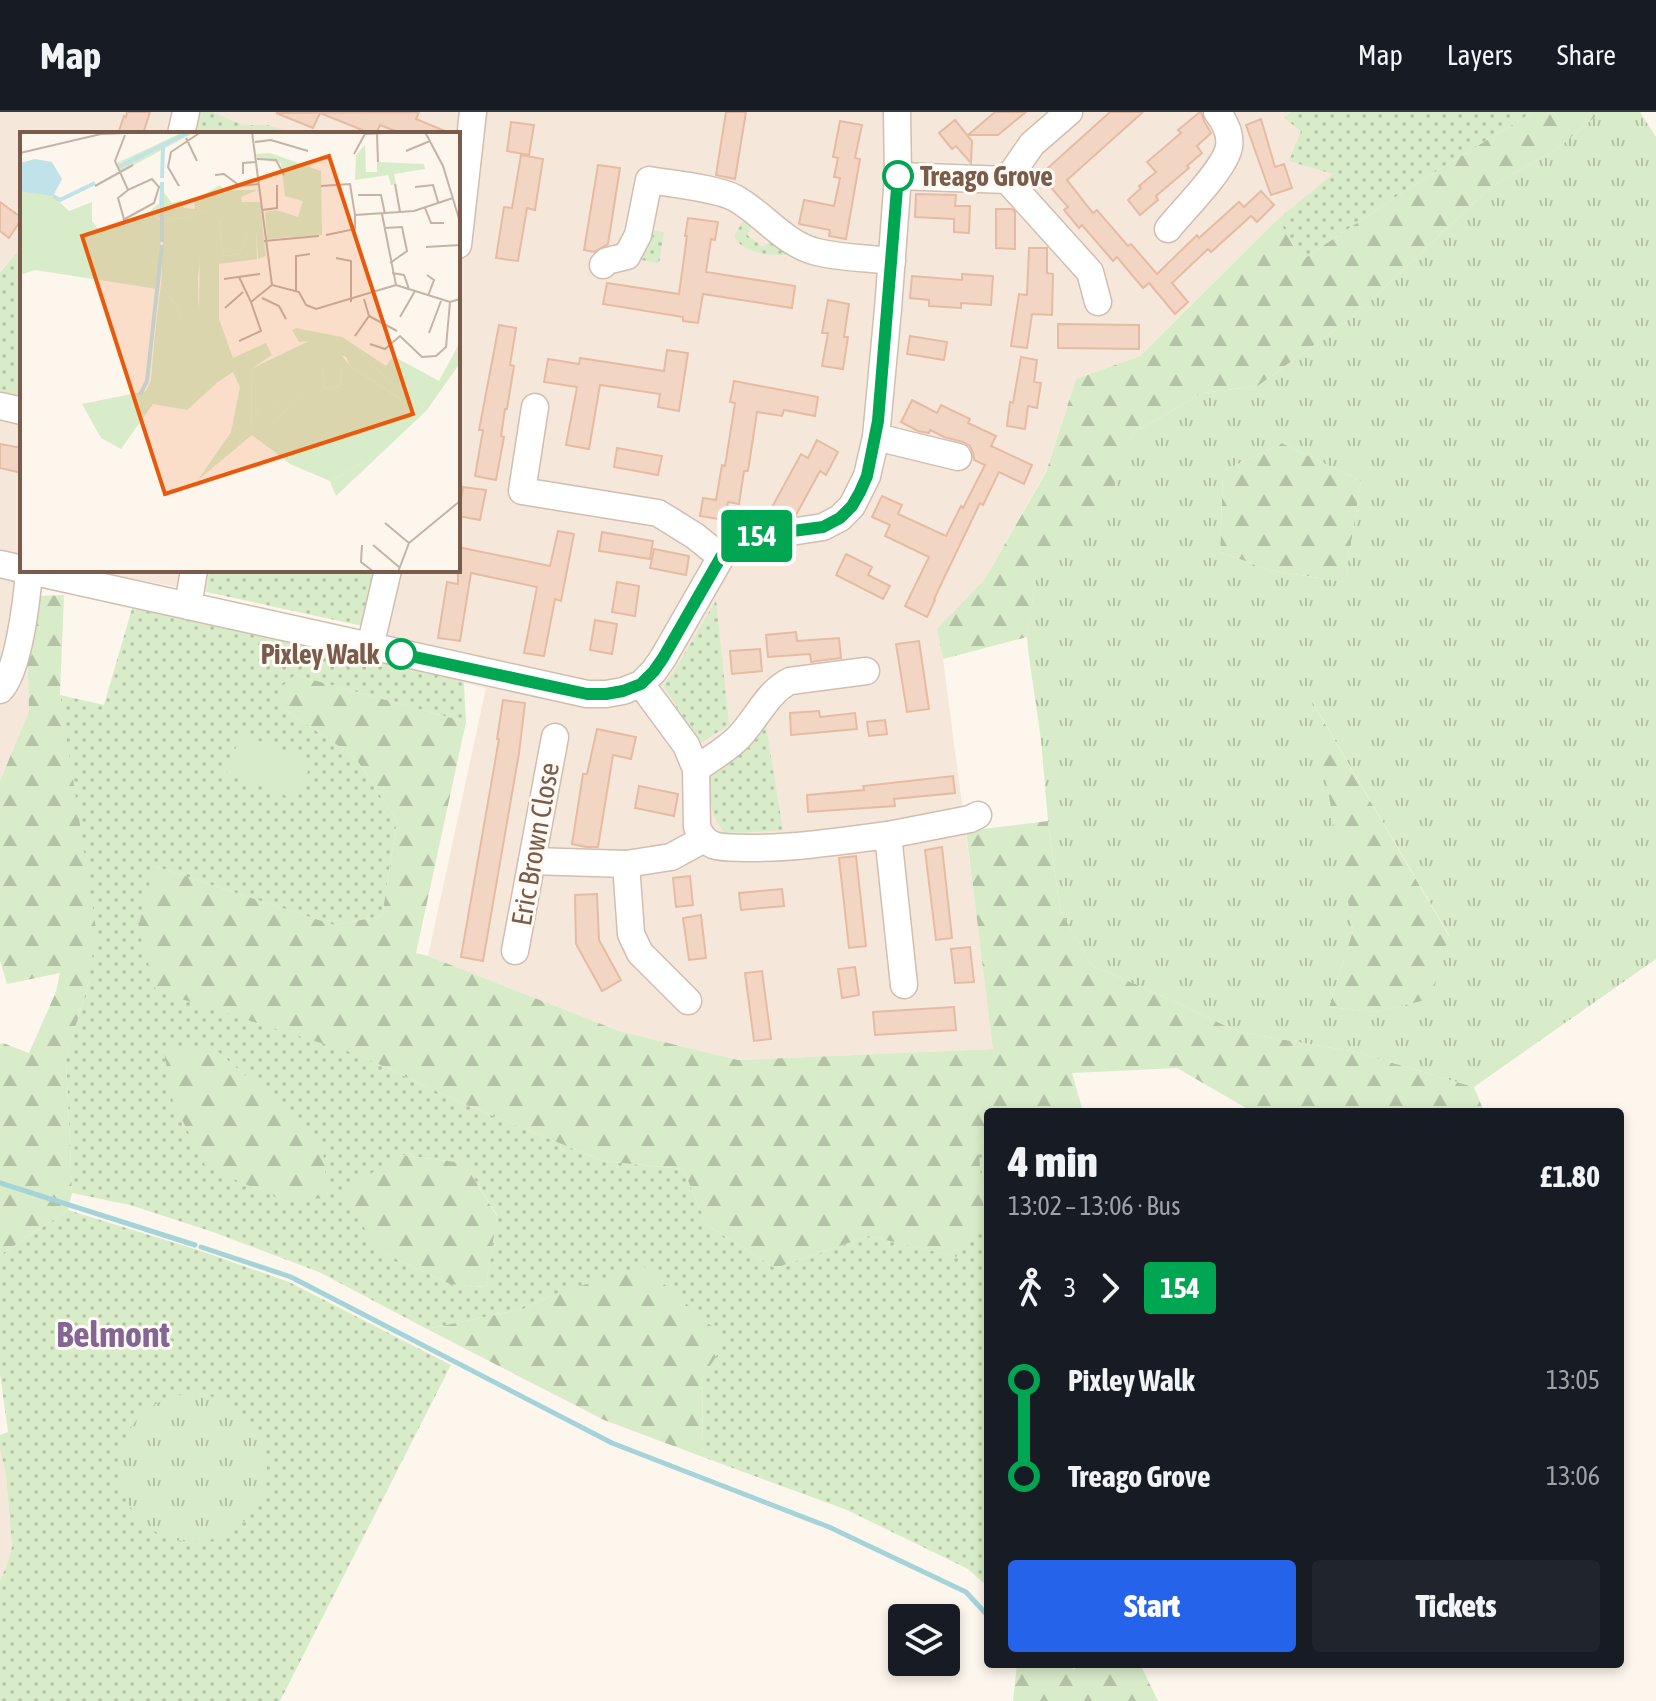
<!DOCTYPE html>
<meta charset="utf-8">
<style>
:root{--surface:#171b24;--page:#20242c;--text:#f1f3f6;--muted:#9ea1a6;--line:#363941;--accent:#2563eb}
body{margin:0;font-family:"Asap Condensed",sans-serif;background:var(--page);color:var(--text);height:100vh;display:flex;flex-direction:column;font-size:30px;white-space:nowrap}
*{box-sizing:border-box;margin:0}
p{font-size:26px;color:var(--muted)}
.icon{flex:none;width:44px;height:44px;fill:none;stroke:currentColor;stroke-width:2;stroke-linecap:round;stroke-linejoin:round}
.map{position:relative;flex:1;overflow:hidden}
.drawer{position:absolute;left:984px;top:996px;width:640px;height:560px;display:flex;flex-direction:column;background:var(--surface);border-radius:8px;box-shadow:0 4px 12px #0003}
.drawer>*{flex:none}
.badge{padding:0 16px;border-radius:6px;font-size:28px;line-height:52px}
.tools{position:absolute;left:888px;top:1492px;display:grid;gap:16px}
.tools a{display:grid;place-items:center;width:72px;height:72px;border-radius:8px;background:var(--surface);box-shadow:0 4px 12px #0003;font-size:40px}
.map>.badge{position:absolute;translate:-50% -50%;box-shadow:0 0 0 4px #fff}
.legs{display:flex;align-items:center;gap:12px;height:88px;padding:0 24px;font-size:26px}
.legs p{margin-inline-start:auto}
.overview{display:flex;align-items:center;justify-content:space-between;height:136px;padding:0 24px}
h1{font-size:44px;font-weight:800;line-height:60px}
.button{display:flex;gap:16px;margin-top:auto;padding:16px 24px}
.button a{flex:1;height:92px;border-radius:8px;background:var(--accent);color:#fff;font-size:32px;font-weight:800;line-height:92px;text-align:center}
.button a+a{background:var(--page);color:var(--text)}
ul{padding:0 24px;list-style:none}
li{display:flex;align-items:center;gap:28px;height:96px;font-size:30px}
li i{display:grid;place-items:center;width:12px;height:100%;margin:0 10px;background:currentColor}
li i::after{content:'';width:20px;height:20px;margin:-10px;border:6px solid;border-radius:50%;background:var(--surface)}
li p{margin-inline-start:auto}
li:first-child i{background:linear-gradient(#0000 50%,currentColor 0)}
li:last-child i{background:linear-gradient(currentColor 50%,#0000 0)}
header{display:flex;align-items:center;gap:48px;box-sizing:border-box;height:112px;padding:0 40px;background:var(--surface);border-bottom:2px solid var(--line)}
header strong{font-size:38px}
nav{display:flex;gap:44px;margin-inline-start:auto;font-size:28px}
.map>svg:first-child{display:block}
.residential{fill:#f5e8da}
.grass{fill:url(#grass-dots);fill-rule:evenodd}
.forest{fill:url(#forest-firs)}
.park{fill:url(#park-tufts);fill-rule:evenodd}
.garden{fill:#d8ecc9}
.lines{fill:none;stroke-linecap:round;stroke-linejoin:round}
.stream{stroke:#a5d3da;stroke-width:5}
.building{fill:#f3d5c3;stroke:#e6bba3;stroke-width:2}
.minor-casing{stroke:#d1beb0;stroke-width:29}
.minor{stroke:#fff;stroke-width:26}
.line-1-casing{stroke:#fff;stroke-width:18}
.line-1{stroke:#00a651;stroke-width:12}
.stop-1-dot{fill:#fff;stroke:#00a651;stroke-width:4}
.labels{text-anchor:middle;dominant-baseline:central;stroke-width:6;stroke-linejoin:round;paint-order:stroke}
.stop-label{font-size:28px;font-weight:bold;fill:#7a5c4d;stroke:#fffaf3;text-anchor:start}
.street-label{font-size:28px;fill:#7a5c4d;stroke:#fffaf3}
.district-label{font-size:36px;font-weight:bold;fill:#846695;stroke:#fffaf3}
.inset-river{fill:none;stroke:#bfe3e8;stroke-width:4}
.inset-road{fill:none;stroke:#c5b3a7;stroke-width:2}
.view{fill:#e8590c;fill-opacity:0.15;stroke:#e8590c;stroke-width:4}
.inset-edge{fill:none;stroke:#7a5c4d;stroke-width:4}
</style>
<header>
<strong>Map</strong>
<nav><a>Map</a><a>Layers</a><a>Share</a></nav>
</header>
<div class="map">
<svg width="1656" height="1589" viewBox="0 0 1656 1589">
<defs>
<pattern id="grass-dots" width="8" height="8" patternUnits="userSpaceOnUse" patternTransform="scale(2)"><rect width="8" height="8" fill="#d8ecc9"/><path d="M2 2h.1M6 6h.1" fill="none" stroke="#b4c2a5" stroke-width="1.8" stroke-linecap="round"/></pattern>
<pattern id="forest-firs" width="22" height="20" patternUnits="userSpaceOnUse" patternTransform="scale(2)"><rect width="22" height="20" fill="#d8ecc9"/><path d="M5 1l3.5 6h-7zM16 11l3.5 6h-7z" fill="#b4c2a5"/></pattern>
<pattern id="park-tufts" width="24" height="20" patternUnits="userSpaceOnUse" patternTransform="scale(2)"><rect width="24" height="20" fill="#d8ecc9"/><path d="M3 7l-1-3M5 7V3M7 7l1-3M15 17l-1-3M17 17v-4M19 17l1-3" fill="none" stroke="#b4c2a5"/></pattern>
</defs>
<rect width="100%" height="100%" fill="#fdf6ec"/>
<!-- residential -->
<g class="residential">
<polygon points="0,0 1291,0 1285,5 1301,19 1334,62 1278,107 1140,244 1076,267 1046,359 985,467 938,517 943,547 994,937 738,948 619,919 428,844 486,576 381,550 401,458 458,458 458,22 22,22 22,134 0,159"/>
<polygon points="0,294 22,299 22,458 45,458 27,537 29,599 0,669"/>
<polygon points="82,458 209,458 206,480"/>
<polygon points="0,1338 6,1363 12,1435 6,1455 0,1469"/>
</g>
<!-- grass -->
<g class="grass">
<polygon points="186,0 213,0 242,13 268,13 296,22 181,22"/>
<polygon points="1291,0 1533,0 1409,76 1302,148 1278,107 1333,62 1289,49 1301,19 1284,6"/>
<path d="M746 104 754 111 747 123 763 135 774 127 801 142C780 144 744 145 734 124Z"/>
<polygon points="641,117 664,120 659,151 636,147"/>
<polygon points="22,134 22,299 0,294 0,160"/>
<polygon points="209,458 376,458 363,514 206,480"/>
<path d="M135 486 463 555 466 610 295 563 284 597 355 645 397 709 382 804 334 813 154 754 359 943 464 992 603 1049 683 1057 707 1113 775 1156 869 1124 958 1145 978 1031 988 1028V1475L968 1457 847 1398 703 1345 702 1266 552 1183 523 1197 427 1217 319 1160 213 1120 130 1093 72 1081 66 946 89 869 60 583 104 593ZM215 937 321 1030 328 1086ZM400 1043 464 1051 497 1103 486 1175 450 1172 381 1140Z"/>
<polygon points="716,488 729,613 699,632 663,573 673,561"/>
<path d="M765 608 783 718 726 722C709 703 710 687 707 662Z"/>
<polygon points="68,1098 201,1139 289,1170 451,1253 280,1589 0,1589 0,1469 6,1455 12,1435 6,1363 0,1338 0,1323 8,1320 0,1262 0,1143"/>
</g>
<!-- forest -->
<g class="forest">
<polygon points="1533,0 1601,0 1558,36 1491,75 1356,202 1258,274 1202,281 1132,322 1106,398 1036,465 1027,525 943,547 937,517 985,467 1046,360 1076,267 1140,244 1278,107 1302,148 1409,76"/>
<polygon points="1282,331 1361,369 1345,470 1269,458 1220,440 1223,359"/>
<polygon points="64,483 60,583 96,817 89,869 66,946 72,1081 68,1098 0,1143 0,932 3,931 29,941 56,880 60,861 7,872 0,849 0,669 29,599 27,537 40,484"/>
<polygon points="295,563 466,610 416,841 428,844 619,919 738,948 993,937 966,719 1048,709 1060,798 1092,854 1145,876 1239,920 1356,940 1474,975 1484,1000 1253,1000 1177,956 1072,961 1083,1000 988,1000 988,1028 978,1031 985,1112 957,1145 869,1124 775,1156 707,1113 683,1057 603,1049 464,992 359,943 156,879 138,816 154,754 334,813 382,804 397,709 355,645 284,597 279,577"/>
<polygon points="1310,586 1449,824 1432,887 1374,900 1329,895 1353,818"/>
<polygon points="163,934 215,937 322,1030 328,1086 282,1088 206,1055 173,990"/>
<polygon points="400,1043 464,1051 497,1104 486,1175 450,1172 381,1140 340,1081"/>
<polygon points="644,1154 727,1228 702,1266 703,1345 604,1308 427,1217 523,1197 552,1183"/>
<polygon points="1017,1552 1068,1552 1074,1558 1078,1552 1140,1552 1158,1589 1013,1589"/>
</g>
<!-- park -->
<g class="park">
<path d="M1601 0H1640L1656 25V847L1474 975 1356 940 1239 920 1145 876 1092 854 1060 798 1048 709 1041 628 1028 538 1027 525 1036 465 1105 398 1132 322 1202 281 1258 274 1356 202 1491 75 1558 36ZM1282 331 1361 369 1345 470 1269 458 1220 440 1223 359ZM1312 589 1449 823 1431 887 1374 900 1329 895 1353 818Z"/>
<circle cx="193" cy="1356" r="74"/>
</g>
<!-- garden -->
<polygon class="garden" points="241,622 312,649 297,688 226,661"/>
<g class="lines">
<!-- stream -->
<g class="stream">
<polyline points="0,1071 195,1133"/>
<polyline points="201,1135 291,1165 612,1331 829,1415 966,1480 988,1504"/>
<polyline points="1033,1552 1034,1552"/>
</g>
</g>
<!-- building -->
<g class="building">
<polygon points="127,0 150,0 143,22 118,22 124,4 126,5"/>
<polygon points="419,0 416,7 452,22 403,22 380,13 376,22 372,22 320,1 313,16 276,1"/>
<polygon points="726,0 746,0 735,67 716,63"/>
<polygon points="995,0 1026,0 998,23 968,23"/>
<polygon points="1110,0 1143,0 1067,68 1093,101 1097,98 1128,134 1131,132 1157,162 1197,123 1199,126 1239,90 1244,95 1261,79 1274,93 1257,110 1251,104 1211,140 1208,137 1172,171 1188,190 1175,202 1149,171 1143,176 1117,145 1113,149 1082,113 1079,116 1064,98 1068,95 1040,63"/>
<polygon points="1200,0 1201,0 1204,9 1211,21 1197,34 1202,41 1187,54 1189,56 1156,84 1158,88 1140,103 1128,88 1141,76 1139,74 1156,60 1147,50 1181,21 1178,18"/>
<polygon points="1261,7 1275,55 1284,52 1292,76 1271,83 1246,13"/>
<polygon points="955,8 972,29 971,51 956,34 952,37 939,21"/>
<polygon points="840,9 862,13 855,46 860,47 846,127 829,124 830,118 799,112 804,88 834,94 840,66 834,65 838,46 833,45"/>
<polygon points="511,10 534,13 529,43 507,39"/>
<polygon points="521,43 543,47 535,98 527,96 518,149 496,146 504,95 512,96"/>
<polygon points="598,53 620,56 608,132 594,140 584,138"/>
<polygon points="916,82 956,83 955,94 970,94 969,121 954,120 954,107 915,105"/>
<polygon points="0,90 22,106 9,126 0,119"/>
<polygon points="996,97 1012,97 1015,100 1015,137 996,136"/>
<polygon points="688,106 718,110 715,128 711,127 706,160 795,174 792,196 703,182 698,211 683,209 683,205 603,192 607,171 679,182 687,124 685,124"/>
<polygon points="1029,136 1047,136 1047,161 1053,162 1052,203 1032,202 1027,236 1011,234 1019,182 1027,183"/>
<polygon points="962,162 993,164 991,193 961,191 961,196 929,194 929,188 910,186 912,164 962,168"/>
<polygon points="828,188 849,192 844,225 848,225 843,257 822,254 828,221 822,221"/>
<polygon points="1058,212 1139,213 1139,237 1058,236"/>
<polygon points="499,213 516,216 510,253 514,254 507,297 505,297 501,324 504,325 496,368 475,364 483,318 479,318"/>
<polygon points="910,224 947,230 944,248 907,242"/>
<polygon points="667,238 688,241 679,299 658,295 660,282 600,273 589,337 566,333 577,275 544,270 548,247 579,252 580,246 664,259"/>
<polygon points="1021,245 1037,248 1034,270 1041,271 1037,296 1028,294 1025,317 1007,314 1010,290 1013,291"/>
<polygon points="734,269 818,285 815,304 784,298 782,304 757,300 748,359 744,359 739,392 728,390 725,408 700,404 703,386 716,388 722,353 725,354 735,291 730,290"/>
<polygon points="912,288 937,301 941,293 970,307 968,311 996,324 991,334 1032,353 1024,372 999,360 983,393 980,391 934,487 935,488 927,505 905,494 929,445 885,424 890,413 872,405 882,384 902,393 898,402 946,424 961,394 963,396 985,353 974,348 973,341 970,334 963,330 944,325 930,318 929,321 918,319 901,310"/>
<polygon points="817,328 838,340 826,363 820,359 796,403 786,404 771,397 801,342 808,346"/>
<polygon points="0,332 22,336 22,361 0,356"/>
<polygon points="617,336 662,344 658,363 614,355"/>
<polygon points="463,375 486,378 480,408 458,404"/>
<polygon points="558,419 574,422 561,489 555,487 544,544 524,541 537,475 471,461 460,529 438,526 447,470 458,472 458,435 550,454"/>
<polygon points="602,420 653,429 650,447 599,439"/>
<polygon points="654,437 689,444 686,463 650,456"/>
<polygon points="846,442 872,455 868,463 890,474 883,487 836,463"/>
<polygon points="617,470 639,474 635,504 612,500"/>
<polygon points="595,508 617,512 612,542 590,538"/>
<polygon points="796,520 797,529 839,526 841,546 811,550 810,542 768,545 766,523"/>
<polygon points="919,529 929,597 907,600 896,532"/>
<polygon points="760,537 762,559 732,562 730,539"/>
<polygon points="503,588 525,591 519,641 483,849 461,845 499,627 497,627"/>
<polygon points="819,599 820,605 855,601 857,617 791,623 790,601"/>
<polygon points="885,608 887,622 869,624 867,610"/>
<polygon points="597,617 636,625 631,647 613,643 598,735 586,735 572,732 583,662 587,662"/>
<polygon points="953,664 955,681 894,687 895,694 808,700 807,683 864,678 863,674"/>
<polygon points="639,674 678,682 674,704 635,696"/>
<polygon points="942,735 952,826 936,828 925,738"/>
<polygon points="856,744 866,834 849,836 839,746"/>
<polygon points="690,764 693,793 676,795 673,766"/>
<polygon points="782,777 784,794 741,798 739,781"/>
<polygon points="597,782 599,828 621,868 602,879 576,832 575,783"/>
<polygon points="701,803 706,846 689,848 683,806"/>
<polygon points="970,835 974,870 955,871 951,837"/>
<polygon points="855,855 859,883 842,886 838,857"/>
<polygon points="762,859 771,927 754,929 745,861"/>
<polygon points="954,895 956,918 875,923 873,900"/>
</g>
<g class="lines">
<defs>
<g id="minor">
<polyline points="181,22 186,0"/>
<polyline points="898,64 1007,68 1090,160 1098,190"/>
<polyline points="1007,68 1032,32 1069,0"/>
<path d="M1168 117C1183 98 1225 57 1229 35 1231 22 1225 10 1217 0"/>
<polyline points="458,133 473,0"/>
<path d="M603 153 607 149 627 144 638 123 649 68C672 72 716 76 735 86 764 102 784 132 817 140 841 146 868 146 892 149"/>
<polyline points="0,294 22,299"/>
<polyline points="535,295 522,379 658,401 695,424 721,445"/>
<polyline points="876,325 958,345"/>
<polyline points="0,452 22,457"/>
<polyline points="26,458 587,582 606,582 623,579 641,572 654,559 663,546 721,445 733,433 744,427 823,415 840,406 852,394 867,364 876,325 888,197 898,64 897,0"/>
<polyline points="188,494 194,458"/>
<polyline points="370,535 388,458"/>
<path d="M641 572 686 633 696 657 697 715C700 723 704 729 713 733 724 737 738 735 750 736 797 736 842 729 888 723L904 873"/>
<path d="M0 578C19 559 27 486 29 459"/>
<path d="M696 657C710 647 726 638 738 626 756 608 767 580 790 569L866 559"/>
<polyline points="888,723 970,707 978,703"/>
<polyline points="532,749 626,752 671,745 704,727"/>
<polyline points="626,752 631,822 640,841 688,889"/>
<polyline points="515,839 555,625"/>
</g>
</defs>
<!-- minor casing -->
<use href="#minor" class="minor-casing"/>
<!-- minor -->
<use href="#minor" class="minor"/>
</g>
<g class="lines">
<defs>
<polyline id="line-1" points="401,542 587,582 606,582 623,579 641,572 654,559 663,546 721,445 733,433 744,427 762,423 823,415 840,406 852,394 860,380 867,364 878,309 898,64"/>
</defs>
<!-- line-1 casing -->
<use href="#line-1" class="line-1-casing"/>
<!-- line-1 -->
<use href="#line-1" class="line-1"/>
</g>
<!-- markers -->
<g class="stop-1-dot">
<circle cx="898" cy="64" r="14"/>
<circle cx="401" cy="542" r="14"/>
</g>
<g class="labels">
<!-- stop labels -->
<g class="stop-label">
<text x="920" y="64">Treago Grove</text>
<text x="379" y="542" text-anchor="end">Pixley Walk</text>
</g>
<!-- street labels -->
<g class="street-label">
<text transform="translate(535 732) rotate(-80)">Eric Brown Close</text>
</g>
<!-- district labels -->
<g class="district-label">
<text x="113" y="1222">Belmont</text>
</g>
</g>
<!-- overview -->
<g transform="translate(20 20)">
<rect width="440" height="440" fill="#fdf6ec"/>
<path d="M345 13 346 40H357V30L404 32 405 37 374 42 376 52 371 53 368 43 335 48 336 23ZM250 21 301 39 302 103 247 107 245 80 257 78 278 85 283 69 265 64 261 31 237 27 236 22ZM9 57 33 64 49 79 72 70V89L79 98 129 80 142 90 137 157 15 138 0 143V59ZM221 63 222 70H240L246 124 238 127 236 98H230L219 122 203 124 199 86 180 128 178 146 179 184 201 233 192 244 198 250 167 278 121 270 131 248 135 201 162 183 141 152 144 90 187 80ZM440 210V231L407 278 352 234 357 228 366 234 373 224 419 249Z" fill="#d8ecc9"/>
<path d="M163 0H175L101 40 97 31ZM200 53 204 58H237L187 80 144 90 129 80 139 71 140 55 152 71 161 68 164 76 175 77 174 69ZM199 86 203 124 219 122 230 98H236L237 127 199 132V187L213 226 246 211 252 223 231 237 232 303 178 348 211 300 220 255 213 240 198 250 191 244 201 232 179 231 178 216 168 203 179 184 180 93ZM172 97 174 105 165 126 157 130 155 109ZM158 132 169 149 151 159V141ZM141 152 162 183 155 199 135 201ZM276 196 322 205 357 228 352 234 407 278 316 364 310 349 344 330 382 268 330 234 326 225 289 209 279 210 272 198ZM315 232 322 240 320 254 304 257 302 236ZM284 257 254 291 243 292 237 276H250ZM126 259 121 270 133 272 101 317 81 306 62 272Z" fill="#d8ecc9"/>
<path d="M96 123a12 12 0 1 1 24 0a12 12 0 1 1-24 0ZM289 209 316 216 330 234 394 276 344 330 310 349 270 332 232 303 231 237ZM314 233 322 240 320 254 304 257 302 236ZM282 259 254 291H243L237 276H250Z" fill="#d8ecc9" fill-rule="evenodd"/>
<path d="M15 27 32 30 42 47 33 64 0 59V31Z" fill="#bfe3e8"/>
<path class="inset-river" d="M99 35 169 0M142 46 143 15M142 50V110M33 64 40 68 75 51M120 263 127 249 142 113"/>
<path class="inset-road" d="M232 0 252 153 279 160 286 173 296 177 376 153M405 0 423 34 440 90M345 2 388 0M357 2 358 30M166 6 177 29M235 10 251 8 288 19M386 19 410 9M0 21 81 2 130 0M334 22 346 0M237 27 256 28 264 43M223 42V31L237 30M195 43 204 42 220 54 239 52M375 52 380 80M75 54 113 33M159 54 148 35 151 20 181 0M301 54 330 52 335 83V97L306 103M395 55 413 53 418 70M338 63H361L365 82M405 76 411 91H424M242 78 257 76V53M362 82 376 153M335 83 394 79 433 66M104 87 98 66 108 58M103 88 134 71 139 55 132 47 108 58 95 29 105 3M364 96 382 95 387 119 370 131M244 109 299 104M406 115 440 113M316 126 331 129V170M372 141 384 143 389 157M407 143 414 148 408 164M219 145 231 170M204 147 240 142M376 153 430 170 440 167M276 159V124L290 122M242 166 259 174 266 187M205 176 223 160M349 184 377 199M380 185 395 159M409 201 421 169M335 204 349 184 344 167M219 209 241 199 231 170 252 153M350 212 365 217 380 204 402 225 416 224 426 215 430 170M365 391 389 411M342 413 341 430 354 440M353 413 379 435M378 440 389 411 440 369"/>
<path class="view" d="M309 24 393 282 145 362 62 104Z"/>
<rect width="440" height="440" class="inset-edge"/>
</g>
</svg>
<div class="tools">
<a><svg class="icon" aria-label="layers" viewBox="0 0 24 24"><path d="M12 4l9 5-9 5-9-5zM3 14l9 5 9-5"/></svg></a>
</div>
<b class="badge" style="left:757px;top:424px;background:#00a651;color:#fff">154</b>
<section class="drawer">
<div class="overview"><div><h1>4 min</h1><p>13:02 – 13:06 · Bus</p></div><b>£1.80</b></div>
<div class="legs"><svg class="icon" aria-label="walk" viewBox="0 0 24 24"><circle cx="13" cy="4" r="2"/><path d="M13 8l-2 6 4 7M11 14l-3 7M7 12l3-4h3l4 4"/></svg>3<svg class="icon" aria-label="forward" viewBox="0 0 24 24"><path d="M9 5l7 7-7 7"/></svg><b class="badge" style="background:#00a651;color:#fff">154</b></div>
<ul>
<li><i style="color:#00a651"></i><b>Pixley Walk</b><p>13:05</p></li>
<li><i style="color:#00a651"></i><b>Treago Grove</b><p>13:06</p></li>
</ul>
<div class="button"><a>Start</a><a>Tickets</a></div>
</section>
</div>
